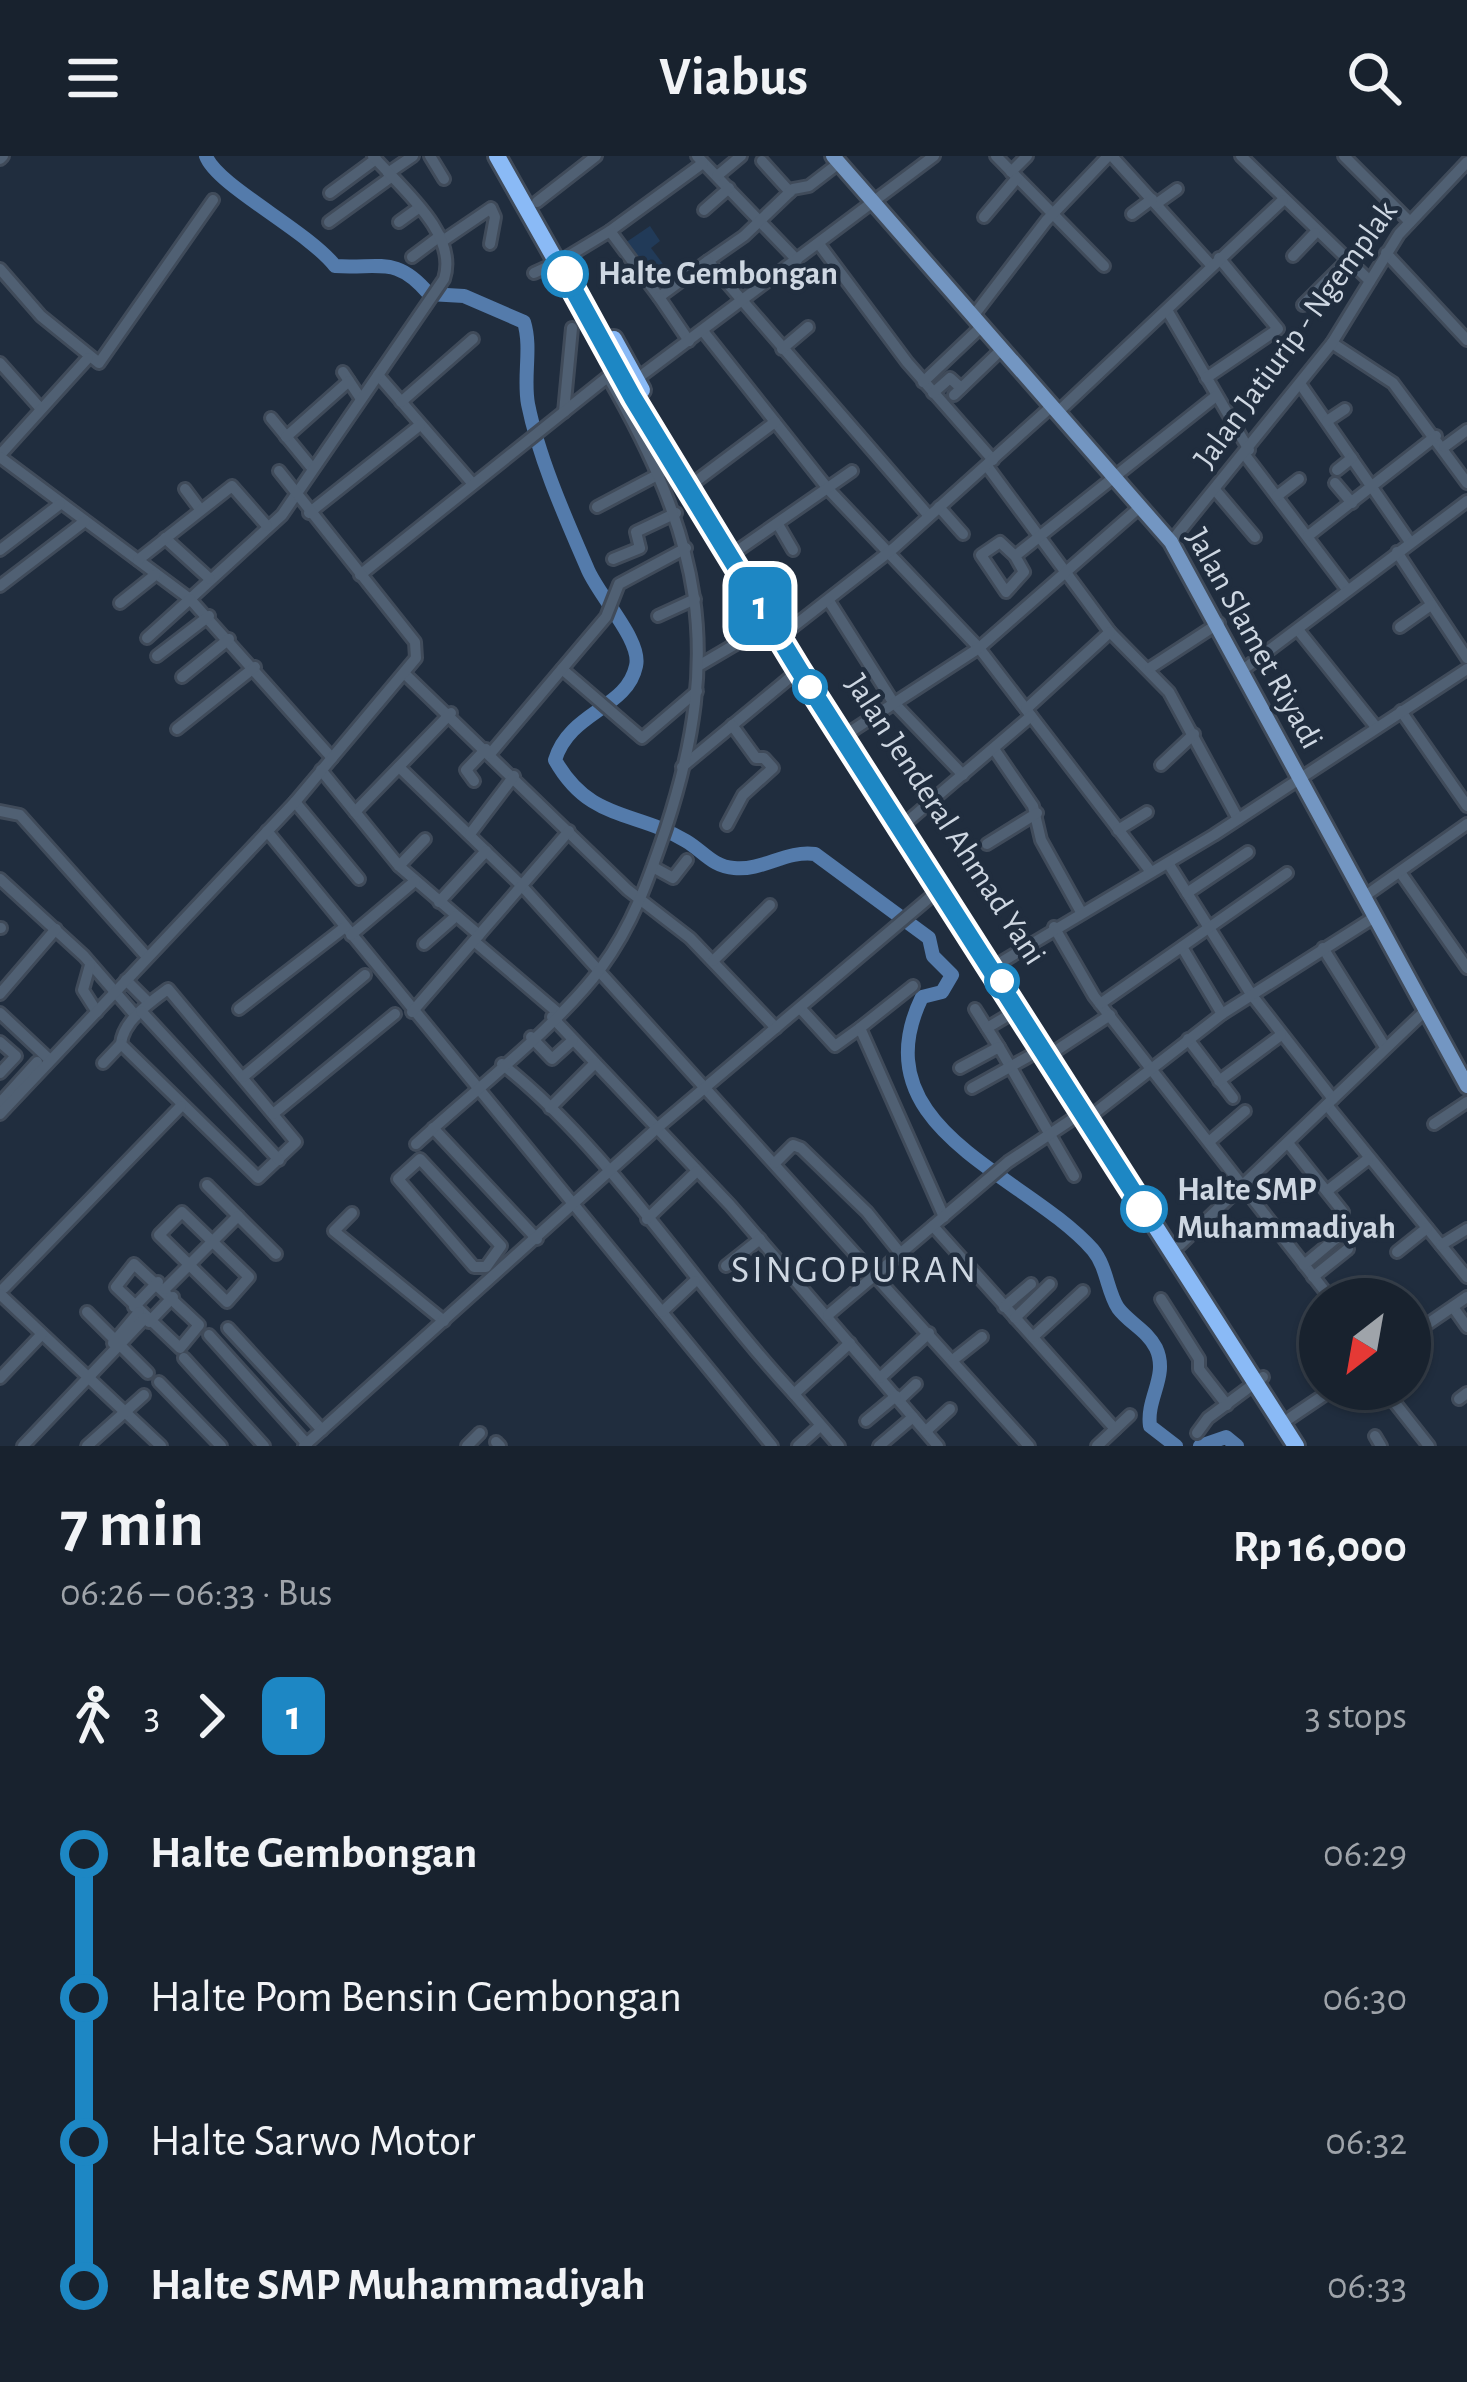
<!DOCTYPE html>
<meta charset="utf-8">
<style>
:root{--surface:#18222e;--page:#212a36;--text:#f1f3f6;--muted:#9fa4aa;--line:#363f4a}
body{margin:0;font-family:"Alegreya Sans",sans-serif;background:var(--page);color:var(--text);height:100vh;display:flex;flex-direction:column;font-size:45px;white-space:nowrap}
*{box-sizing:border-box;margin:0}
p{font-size:39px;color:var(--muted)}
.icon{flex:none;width:66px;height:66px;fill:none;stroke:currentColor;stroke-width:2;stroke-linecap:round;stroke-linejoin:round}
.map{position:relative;height:1290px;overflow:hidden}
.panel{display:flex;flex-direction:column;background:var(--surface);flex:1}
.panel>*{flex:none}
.badge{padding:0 24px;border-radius:18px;font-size:42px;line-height:78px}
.needle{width:78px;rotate:211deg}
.tools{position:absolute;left:1299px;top:1122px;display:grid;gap:24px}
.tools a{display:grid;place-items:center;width:132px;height:132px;border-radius:50%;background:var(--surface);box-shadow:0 3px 9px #0004,0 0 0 3px var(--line);font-size:60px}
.map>.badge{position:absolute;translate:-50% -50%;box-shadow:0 0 0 6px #fff}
.legs{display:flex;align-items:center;gap:18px;height:132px;padding:0 60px;font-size:39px}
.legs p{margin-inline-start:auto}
.summary{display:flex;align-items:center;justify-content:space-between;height:204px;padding:0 60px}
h1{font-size:66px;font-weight:700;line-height:90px}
ul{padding:0 60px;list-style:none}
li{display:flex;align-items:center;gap:42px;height:144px;font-size:45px}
li i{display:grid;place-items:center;width:18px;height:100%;margin:0 15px;background:currentColor}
li i::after{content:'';width:30px;height:30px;margin:-15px;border:9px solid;border-radius:50%;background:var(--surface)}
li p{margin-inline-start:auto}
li:first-child i{background:linear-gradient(#0000 50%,currentColor 0)}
li:last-child i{background:linear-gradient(currentColor 50%,#0000 0)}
header{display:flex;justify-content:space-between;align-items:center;height:156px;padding:0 60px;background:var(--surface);font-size:54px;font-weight:700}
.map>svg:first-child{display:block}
.green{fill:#213a58}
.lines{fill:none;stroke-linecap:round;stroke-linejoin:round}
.river{stroke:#547bab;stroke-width:14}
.minor-casing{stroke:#404b5a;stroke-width:16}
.major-casing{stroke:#404b5a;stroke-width:20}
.highway-casing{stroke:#404b5a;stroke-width:22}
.minor{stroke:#506073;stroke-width:10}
.major{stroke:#7396c2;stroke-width:14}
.highway{stroke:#8abaf6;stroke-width:16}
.line-1-casing{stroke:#fff;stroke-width:27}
.line-1{stroke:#1d87c4;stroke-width:18}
.stop-1-dot{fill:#fff;stroke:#1d87c4;stroke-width:6}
.labels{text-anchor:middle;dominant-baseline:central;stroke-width:9;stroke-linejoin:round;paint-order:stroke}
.stop-label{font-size:33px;font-weight:bold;fill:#ced7e2;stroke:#202d3e;text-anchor:start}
.street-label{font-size:33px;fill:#ced7e2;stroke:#202d3e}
.quarter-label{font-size:39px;letter-spacing:3px;fill:#ced7e2;stroke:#202d3e}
</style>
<header><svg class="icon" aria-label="menu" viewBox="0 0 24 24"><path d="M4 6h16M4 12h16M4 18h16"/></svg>Viabus<svg class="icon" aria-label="search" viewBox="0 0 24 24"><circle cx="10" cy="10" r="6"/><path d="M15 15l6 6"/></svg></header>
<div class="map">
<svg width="1467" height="1290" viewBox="0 0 1467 1290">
<rect width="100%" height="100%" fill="#202d3e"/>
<!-- green -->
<polygon class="green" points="650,70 660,85 651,92 672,120 654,133 622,89"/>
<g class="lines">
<!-- river -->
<g class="river">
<path d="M206 0C216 29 308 75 335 110 380 113 396 99 429 138L464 140 524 166C532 192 523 221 528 248 539 303 566 363 588 414 601 443 642 485 636 510 627 553 570 555 555 604 590 666 635 654 686 685 703 695 713 711 734 712 763 715 786 694 815 698L929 782 933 800 952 819 942 836 922 841C858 973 1026 1018 1093 1094 1107 1111 1107 1135 1118 1152 1129 1167 1147 1174 1156 1192 1169 1220 1146 1242 1150 1270L1176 1290"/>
<polyline points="1200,1290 1226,1281 1237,1290"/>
</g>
<defs>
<g id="minor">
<polyline points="430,0 444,23"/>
<polyline points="697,0 797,104"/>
<polyline points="996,0 1104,110"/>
<polyline points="1112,0 1211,109"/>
<polyline points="1241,0 1370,125"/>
<polyline points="1344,0 1410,66"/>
<polyline points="0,3 3,0"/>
<polyline points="762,5 790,36"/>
<polyline points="839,7 809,30 793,33 744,80 708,105 929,360"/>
<polyline points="1011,16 1027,0"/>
<polyline points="388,17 413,0"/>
<polyline points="717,20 741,0"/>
<polyline points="330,37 376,3"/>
<polyline points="537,46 596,0"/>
<polyline points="1156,48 1177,33"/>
<polyline points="704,54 729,32"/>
<polyline points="1132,58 1152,43"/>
<polyline points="984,61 1017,22"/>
<polyline points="329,66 391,21"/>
<polyline points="399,66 417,53"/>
<polyline points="610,75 703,7"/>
<polyline points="444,84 491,52 495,61 490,88"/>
<polyline points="819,88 907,206 993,304"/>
<polyline points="1386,97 1467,184"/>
<polyline points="1293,100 1315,77"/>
<polyline points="412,101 440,80"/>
<polyline points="567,101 610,75 659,141 708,105"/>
<polyline points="0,113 41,160 99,207 213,44"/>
<polyline points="534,117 558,106"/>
<polyline points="659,141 689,185"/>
<polyline points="1303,149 1346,106"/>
<polyline points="1167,154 1249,294"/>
<polyline points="974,159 1046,65 1108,0"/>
<polyline points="703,175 829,334 979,492 1151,716"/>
<polyline points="1332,187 1393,227 1467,327"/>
<polyline points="782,193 808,171"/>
<polyline points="0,207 41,253"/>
<polyline points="343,216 361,243"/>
<polyline points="378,219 473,328"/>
<polyline points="1206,222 1278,173 1219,102"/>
<polyline points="634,225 934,0"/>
<polyline points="923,226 983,169"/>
<polyline points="1301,229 1410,386"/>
<polyline points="933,237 950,222 961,232"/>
<polyline points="954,239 1003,192"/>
<polyline points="401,246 473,183"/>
<polyline points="1059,255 1283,44"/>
<polyline points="564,256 572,172"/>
<polyline points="271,262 312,312"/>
<polyline points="1327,265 1345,253"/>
<polyline points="286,281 349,225"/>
<polyline points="1444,291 1467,274"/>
<polyline points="0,299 88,202"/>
<polyline points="1245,299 1346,432"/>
<path d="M0 301 190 443 282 359 444 123C459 78 401 32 373 0"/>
<polyline points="987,310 1110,476 1169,536 1238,663"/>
<polyline points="1337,314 1352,302"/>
<polyline points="695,326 775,266"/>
<polyline points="1335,327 1352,347"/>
<polyline points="185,333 200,353"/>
<polyline points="1216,335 1255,381"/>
<polyline points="1277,340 1299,323"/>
<polyline points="597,351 661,317"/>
<polyline points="939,351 963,378"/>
<polyline points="309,357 420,269"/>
<polyline points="779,370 793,394"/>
<polyline points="1308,380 1436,280"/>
<polyline points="165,382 210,423"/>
<polyline points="1171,386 1332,187 1399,78 1467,6"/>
<polyline points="0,394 60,348"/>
<polyline points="737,395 852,315"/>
<polyline points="1397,396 1467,502"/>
<polyline points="1015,400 1000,386 981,399 1006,436 1024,416 1015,400 1216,240"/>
<polyline points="613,403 640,392 636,376 676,357"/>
<polyline points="138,404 232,330 267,370"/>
<polyline points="360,419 610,219"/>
<polyline points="0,430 85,365"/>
<polyline points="829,445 893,546 963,619"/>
<polyline points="120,447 155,419"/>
<polyline points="658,460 695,443"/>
<polyline points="1400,471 1431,449"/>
<polyline points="1299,475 1376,571"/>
<polyline points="780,481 894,392 1053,249"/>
<polyline points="147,482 190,443 332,602"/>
<polyline points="157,500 209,460"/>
<polyline points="700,509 780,462"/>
<polyline points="1150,512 1219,467"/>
<polyline points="562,513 642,582 697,535"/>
<polyline points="1244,513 1467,345"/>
<polyline points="405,518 628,734 690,782 776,872"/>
<polyline points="182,521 229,483"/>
<polyline points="1026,553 1110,476"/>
<polyline points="1401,555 1467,650"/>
<polyline points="177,573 255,511"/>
<polyline points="850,576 979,492 1141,350"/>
<polyline points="994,593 1033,650 1041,684 1081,756"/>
<polyline points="490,598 606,461 619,428 686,392"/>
<polyline points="1161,609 1194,578"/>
<polyline points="399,611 522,730 1029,1290"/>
<polyline points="682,611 799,514"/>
<polyline points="321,614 399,710 479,779"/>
<polyline points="474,625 466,614 486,593"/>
<polyline points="295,646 359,723"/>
<polyline points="0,655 20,659 147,801"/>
<polyline points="355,656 451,557"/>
<polyline points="727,669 743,639 773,612 764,602 756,602 732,569"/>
<polyline points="901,671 1031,560"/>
<polyline points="1118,674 1147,656"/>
<polyline points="267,675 772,1290"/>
<polyline points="470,678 514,620"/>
<polyline points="987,688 1037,657"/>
<polyline points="1168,707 1251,838 1333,943"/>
<polyline points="399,710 425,683"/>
<polyline points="653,711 673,722 687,704"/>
<polyline points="1400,716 1467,812"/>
<polyline points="0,723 84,800 136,860"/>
<polyline points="1187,737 1248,696"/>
<polyline points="1365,740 1467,668"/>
<polyline points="439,746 486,695"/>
<polyline points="1054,771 1094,840 1331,1143"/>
<polyline points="0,772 1,772"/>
<polyline points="351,779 415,725"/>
<polyline points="474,785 557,856"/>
<polyline points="424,788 456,760"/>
<polyline points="1182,791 1222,858"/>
<polyline points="1323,792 1385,891"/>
<polyline points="713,805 770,749"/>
<polyline points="90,809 83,834 97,856"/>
<polyline points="993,811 1214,679 1467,513"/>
<polyline points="126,824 149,847"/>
<path d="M168 833 296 986 258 1022 121 888C123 865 149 847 168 833Z"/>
<polyline points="0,838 56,773"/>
<polyline points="1100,848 1287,717"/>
<polyline points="239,853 345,771"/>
<polyline points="801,853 835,890 860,872 944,1061"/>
<polyline points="975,853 999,891"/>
<polyline points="141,855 279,1004"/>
<polyline points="412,856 569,675"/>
<polyline points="0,857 50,904"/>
<polyline points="552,861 730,1049 938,1290"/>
<polyline points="860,872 913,830"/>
<polyline points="987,872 1019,853"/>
<polyline points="531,881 552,903 573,884"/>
<polyline points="1188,883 1233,942"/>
<polyline points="0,886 16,900 0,917"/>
<polyline points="1057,894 1110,859"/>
<polyline points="103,907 121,888"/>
<path d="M502 908C612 995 697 1134 794 1238"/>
<polyline points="960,912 999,891 1074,1020"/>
<polyline points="243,921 365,819"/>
<polyline points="1219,925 1281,879"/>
<polyline points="972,932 1044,892"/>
<polyline points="0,947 37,906"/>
<polyline points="1327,949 1467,1121"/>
<polyline points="550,952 595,907"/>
<polyline points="1096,956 1222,858 1376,760"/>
<polyline points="0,958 295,646 416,502 415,486 279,315"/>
<polyline points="273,958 395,858"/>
<polyline points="1434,968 1467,946"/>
<polyline points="433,972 537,1083"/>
<polyline points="1210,985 1245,955"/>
<polyline points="1288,987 1343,1056"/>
<path d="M416 988C470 938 559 869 601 812 633 769 649 722 666 672 725 492 700 382 608 221"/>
<polygon points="420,1003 501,1090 486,1111 474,1111 398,1023"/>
<polyline points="775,1007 793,989 801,992 867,1056 900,1097"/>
<polyline points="207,1029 276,1098"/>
<polyline points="1327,1035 1368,1003"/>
<polygon points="182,1056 249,1121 227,1146 159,1079"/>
<polyline points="352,1057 334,1075 444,1165"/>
<polyline points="647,1063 697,1015"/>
<polyline points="933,1070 1115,1273"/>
<polyline points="1180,1089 1426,854"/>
<polyline points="1441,1089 1467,1073"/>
<polyline points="1397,1096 1427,1072"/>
<polygon points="134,1108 199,1169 180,1192 116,1131"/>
<polyline points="1304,1109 1346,1074"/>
<polyline points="726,1110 760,1083"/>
<polyline points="1313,1121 1348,1093"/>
<polyline points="4,1132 181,950"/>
<polyline points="165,1133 238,1060"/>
<polyline points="0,1138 161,1290"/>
<polyline points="1161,1143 1199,1203 1199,1213 1227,1249"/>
<polyline points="134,1151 158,1126"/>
<polyline points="1004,1151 1031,1128"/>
<polyline points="1453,1151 1467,1171"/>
<polyline points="87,1156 148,1217"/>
<polyline points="662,1156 695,1125"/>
<polyline points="828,1159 1008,1006 1083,956"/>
<polyline points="1015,1162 1050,1128"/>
<polyline points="149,1166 173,1141"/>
<polyline points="228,1172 322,1274"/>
<polyline points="209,1179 307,1288"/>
<polyline points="1410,1180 1467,1141"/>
<polyline points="1033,1181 1083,1135"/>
<polyline points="113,1187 139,1156"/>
<polyline points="184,1202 264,1290"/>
<polyline points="953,1204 982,1181"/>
<polyline points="0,1222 42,1178"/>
<polyline points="880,1222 929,1177"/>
<polyline points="159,1226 221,1290"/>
<polyline points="1384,1233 1429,1290"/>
<polyline points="1459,1243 1467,1237"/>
<polyline points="899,1244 916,1228"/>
<polyline points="1290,1262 1333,1233"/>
<polyline points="866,1265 896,1240"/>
<polyline points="926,1275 950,1253"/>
<polyline points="1197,1277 1208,1262 1263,1221"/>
<polyline points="1375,1280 1381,1290"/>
<polyline points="496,1286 500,1290"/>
<polyline points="23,1290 145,1162"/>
<polyline points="87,1290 144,1239"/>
<polyline points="304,1290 656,973 941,732"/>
<polyline points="467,1290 480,1277"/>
<polyline points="798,1290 820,1270"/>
<polyline points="839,1290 794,1238 850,1187"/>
<polyline points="879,1290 913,1261"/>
<polyline points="1097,1290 1130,1259"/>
</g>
<polyline id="major" points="833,0 1171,386 1467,930"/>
<g id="highway">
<polyline points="497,0 633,242 803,520 1296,1290"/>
<polyline points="614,183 642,234"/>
</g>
</defs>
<!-- minor casing -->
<use href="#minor" class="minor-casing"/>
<!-- major casing -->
<use href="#major" class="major-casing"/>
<!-- highway casing -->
<use href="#highway" class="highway-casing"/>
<!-- minor -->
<use href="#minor" class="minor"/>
<!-- major -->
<use href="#major" class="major"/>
<!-- highway -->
<use href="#highway" class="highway"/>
</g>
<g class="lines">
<defs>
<polyline id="line-1" points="565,118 633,242 799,514 1144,1053"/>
</defs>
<!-- line-1 casing -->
<use href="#line-1" class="line-1-casing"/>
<!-- line-1 -->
<use href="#line-1" class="line-1"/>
</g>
<!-- markers -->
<g class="stop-1-dot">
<circle cx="565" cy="118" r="21"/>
<circle cx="810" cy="531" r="15"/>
<circle cx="1002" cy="825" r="15"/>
<circle cx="1144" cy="1053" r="21"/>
</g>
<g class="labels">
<!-- stop labels -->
<g class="stop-label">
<text x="598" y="118">Halte Gembongan</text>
<text x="1177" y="1034">Halte SMP<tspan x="1177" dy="38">Muhammadiyah</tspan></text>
</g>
<!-- street labels -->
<g class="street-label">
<text transform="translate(1296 179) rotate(-54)">Jalan Jatiurip - Ngemplak</text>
<text transform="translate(1254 483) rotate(61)">Jalan Slamet Riyadi</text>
<text transform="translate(945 664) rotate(57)">Jalan Jenderal Ahmad Yani</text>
</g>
<!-- quarter labels -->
<g class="quarter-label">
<text x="855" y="1114">SINGOPURAN</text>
</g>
</g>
</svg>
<div class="tools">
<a><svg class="needle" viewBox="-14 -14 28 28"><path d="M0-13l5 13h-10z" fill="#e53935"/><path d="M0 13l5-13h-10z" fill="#9fa4aa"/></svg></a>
</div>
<b class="badge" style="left:760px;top:450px;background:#1d87c4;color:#fff">1</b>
</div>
<section class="panel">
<div class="summary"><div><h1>7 min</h1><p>06:26 – 06:33 · Bus</p></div><b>Rp 16,000</b></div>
<div class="legs"><svg class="icon" aria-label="walk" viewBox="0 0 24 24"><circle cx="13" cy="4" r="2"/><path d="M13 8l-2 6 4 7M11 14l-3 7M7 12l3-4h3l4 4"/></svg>3<svg class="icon" aria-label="forward" viewBox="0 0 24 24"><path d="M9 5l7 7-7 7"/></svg><b class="badge" style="background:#1d87c4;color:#fff">1</b><p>3 stops</p></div>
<ul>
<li><i style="color:#1d87c4"></i><b>Halte Gembongan</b><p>06:29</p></li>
<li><i style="color:#1d87c4"></i><span>Halte Pom Bensin Gembongan</span><p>06:30</p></li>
<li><i style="color:#1d87c4"></i><span>Halte Sarwo Motor</span><p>06:32</p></li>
<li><i style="color:#1d87c4"></i><b>Halte SMP Muhammadiyah</b><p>06:33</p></li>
</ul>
</section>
